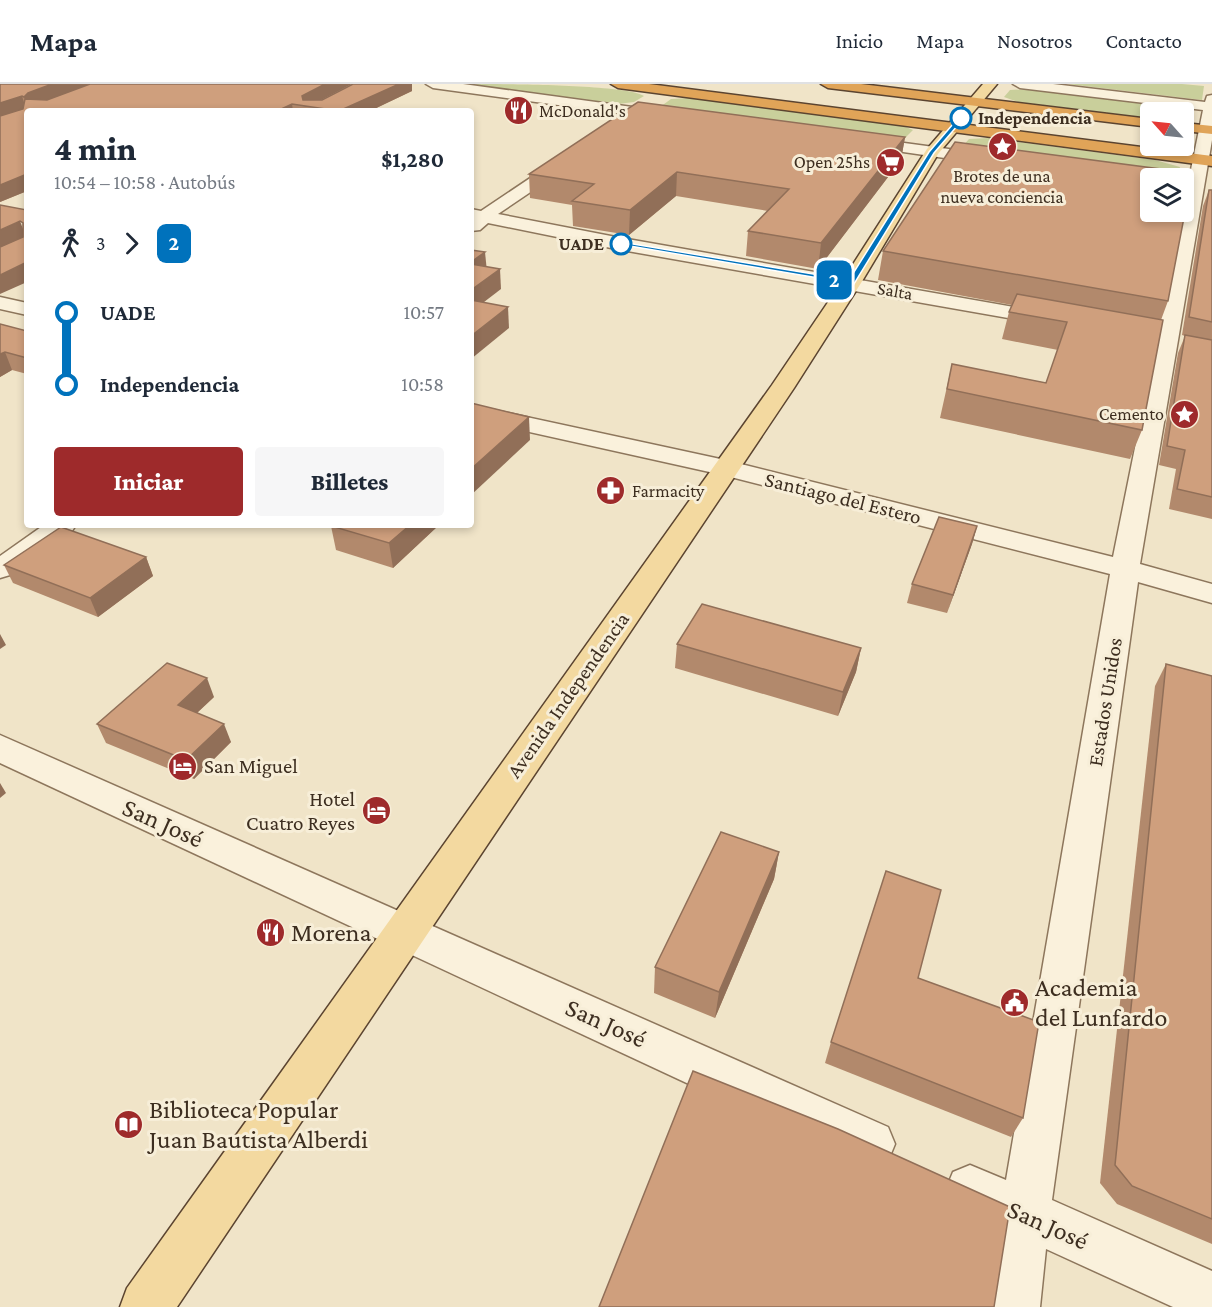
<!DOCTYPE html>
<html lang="es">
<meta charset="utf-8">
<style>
:root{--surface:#fff;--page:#f6f6f7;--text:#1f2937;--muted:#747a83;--line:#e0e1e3;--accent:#9e2a2b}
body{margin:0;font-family:"Crimson Pro",serif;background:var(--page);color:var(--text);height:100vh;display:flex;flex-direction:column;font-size:22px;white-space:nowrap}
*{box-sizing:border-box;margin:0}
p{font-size:20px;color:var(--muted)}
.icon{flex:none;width:33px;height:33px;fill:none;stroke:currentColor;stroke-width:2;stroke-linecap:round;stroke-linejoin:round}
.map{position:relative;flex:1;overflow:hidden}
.panel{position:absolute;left:24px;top:24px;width:450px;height:420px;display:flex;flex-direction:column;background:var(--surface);border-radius:6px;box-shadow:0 3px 9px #0003}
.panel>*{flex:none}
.badge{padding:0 12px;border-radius:9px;font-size:21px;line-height:39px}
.needle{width:39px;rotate:297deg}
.fabs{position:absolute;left:1140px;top:18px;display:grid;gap:12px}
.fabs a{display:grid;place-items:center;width:54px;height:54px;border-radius:6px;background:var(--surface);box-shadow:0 3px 9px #0003;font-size:30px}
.map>.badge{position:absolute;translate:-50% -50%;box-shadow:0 0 0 3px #fff}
.legs{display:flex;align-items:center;gap:9px;height:66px;padding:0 30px;font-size:20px}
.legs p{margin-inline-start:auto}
.summary{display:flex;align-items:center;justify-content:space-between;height:102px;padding:0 30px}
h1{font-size:33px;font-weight:800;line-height:45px}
.button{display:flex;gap:12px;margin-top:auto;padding:12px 30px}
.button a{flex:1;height:69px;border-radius:6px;background:var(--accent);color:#fff;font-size:24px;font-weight:800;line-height:69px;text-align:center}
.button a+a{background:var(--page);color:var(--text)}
ul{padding:0 30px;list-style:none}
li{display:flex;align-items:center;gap:21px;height:72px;font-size:22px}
li i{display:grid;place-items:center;width:9px;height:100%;margin:0 8px;background:currentColor}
li i::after{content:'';width:15px;height:15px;margin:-8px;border:4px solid;border-radius:50%;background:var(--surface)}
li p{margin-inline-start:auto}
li:first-child i{background:linear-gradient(#0000 50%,currentColor 0)}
li:last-child i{background:linear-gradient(currentColor 50%,#0000 0)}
header{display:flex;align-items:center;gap:36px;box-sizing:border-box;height:84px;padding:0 30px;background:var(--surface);border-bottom:2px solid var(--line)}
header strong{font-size:28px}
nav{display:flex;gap:33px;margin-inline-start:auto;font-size:21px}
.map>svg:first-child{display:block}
.green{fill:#c9cf9b}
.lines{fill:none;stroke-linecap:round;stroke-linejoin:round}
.minor-casing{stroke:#8d765c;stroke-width:3}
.major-casing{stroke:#5b4430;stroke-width:3}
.highway-casing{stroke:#5b4430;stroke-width:3}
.minor{fill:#faf1dc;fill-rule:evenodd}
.major{fill:#f3d9a0;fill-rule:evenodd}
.highway{fill:#e0a458;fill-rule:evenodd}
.wall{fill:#b2896c}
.shaded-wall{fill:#916f58}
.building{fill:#cf9f7d;stroke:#916f58;stroke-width:1.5;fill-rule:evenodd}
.line-1{fill:#0072bc;stroke:#fff;stroke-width:1.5}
.stop-1-dot{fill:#fff;stroke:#0072bc;stroke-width:3}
.labels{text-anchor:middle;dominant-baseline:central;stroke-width:6;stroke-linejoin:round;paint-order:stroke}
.far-poi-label{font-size:18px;fill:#3d2e20;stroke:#f7eed8;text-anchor:start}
.far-stop-label{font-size:18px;font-weight:bold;fill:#3d2e20;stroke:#f7eed8;text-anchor:start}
.far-street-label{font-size:18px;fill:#3d2e20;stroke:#f7eed8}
.street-label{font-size:21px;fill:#3d2e20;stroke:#f7eed8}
.poi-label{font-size:21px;fill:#3d2e20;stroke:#f7eed8;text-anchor:start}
.near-street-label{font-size:26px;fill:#3d2e20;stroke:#f7eed8}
.near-poi-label{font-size:26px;fill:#3d2e20;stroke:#f7eed8;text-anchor:start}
</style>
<header>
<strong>Mapa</strong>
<nav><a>Inicio</a><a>Mapa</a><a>Nosotros</a><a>Contacto</a></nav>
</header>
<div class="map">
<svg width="1212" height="1223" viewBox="0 0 1212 1223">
<rect width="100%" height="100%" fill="#f0e4c8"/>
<!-- green -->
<g class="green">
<path d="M468 0C498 0 625 0 644 12L634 18 618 20Z"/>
<polygon points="1067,0 1182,0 1204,2 1202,16"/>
<polygon points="1029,5 1175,24 1191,29 1190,36 1184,36 1184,28 1150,28 1150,34 1018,18 1004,13 1010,6"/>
<polygon points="689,14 899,40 913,46 904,55 660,23 671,15"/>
<polygon points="988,54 1155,76 1180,83 1177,92 962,63 969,55"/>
</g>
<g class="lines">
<defs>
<g id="minor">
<polygon points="426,0 463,0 669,28 676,32 669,36 433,4"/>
<polygon points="1013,0 1053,0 1205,18 1207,12 1212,11 1212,56 1140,480 1212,500 1212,519 1138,498 1052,1116 1212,1187 1212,1223 1173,1223 1046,1165 1040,1223 988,1223 998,1143 953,1122 946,1105 953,1088 970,1081 1006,1096 1110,490 723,391 471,335 471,321 725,376 1113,473 1203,26 1020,4"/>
<polygon points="860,53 993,71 1001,76 993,81 855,61 852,58"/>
<polygon points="566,72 574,77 572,80 498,130 616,153 1054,230 1061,232 1064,236 1061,240 1054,242 616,165 488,139 480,146 471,147 471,125 481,127 560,74"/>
<polygon points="0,213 27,219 27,231 0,225"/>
<polygon points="44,441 76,441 72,447 10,491 0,494 0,472"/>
<polygon points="0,651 888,1043 895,1060 888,1077 871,1084 854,1077 0,679"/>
</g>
<polygon id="major" points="983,0 997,0 938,70 861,199 794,304 177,1223 120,1223 127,1204 772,301 841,199 927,65"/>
<g id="highway">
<polygon points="611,0 649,0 1212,72 1212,82 618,4"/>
<polygon points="821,0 861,0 1150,35 1150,43 828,4"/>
<polygon points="1184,39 1212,42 1212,50 1184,47"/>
</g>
</defs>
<!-- minor casing -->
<use href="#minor" class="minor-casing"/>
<!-- major casing -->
<use href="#major" class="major-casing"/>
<!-- highway casing -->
<use href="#highway" class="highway-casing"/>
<!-- minor -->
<use href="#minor" class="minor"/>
<!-- major -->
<use href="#major" class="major"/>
<!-- highway -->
<use href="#highway" class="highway"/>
</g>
<!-- wall -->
<g class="wall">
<polygon points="0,0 322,16 353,0 412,0 412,7 370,27 27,27 27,107 0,118"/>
<polygon points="905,53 901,76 818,185 746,172 748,147 768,127 676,112 629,151 573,142 572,121 530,114 529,90"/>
<polygon points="1189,98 1168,217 1161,236 1142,346 1130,375 940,334 952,280 1046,299 1058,266 1002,255 1009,228 1012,221 878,196 883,167"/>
<polygon points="1209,106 1212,106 1212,435 1169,425 1176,385 1159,381 1178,269 1185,252 1182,251 1203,122"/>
<polygon points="0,240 27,247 27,290 12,286 0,293"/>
<polygon points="332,441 439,441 393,484 336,466 331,442"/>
<polygon points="977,442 972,460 947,529 907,519 912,500"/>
<polygon points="146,473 153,492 98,533 13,499 4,481"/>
<polygon points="677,560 861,564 856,588 838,632 675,584"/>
<polygon points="1166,580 1212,592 1212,1160 1117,1120 1100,1099 1155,602"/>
<polygon points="214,613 197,629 231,658 194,695 106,659 97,640"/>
<polygon points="779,768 774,795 715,934 654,909 655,883"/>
<polygon points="918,894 1023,1034 1011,1053 825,979 831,958"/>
</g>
<!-- shaded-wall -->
<g class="shaded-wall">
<polygon points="52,0 90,0 29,26 24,13 28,9"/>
<polygon points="325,0 352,0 308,23 303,22 302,12"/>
<polygon points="399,0 412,0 412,7 370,27 339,27"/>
<polygon points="22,12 26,25 0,34 0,19"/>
<polygon points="292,20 293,27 277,27"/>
<polygon points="905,53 901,76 818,185 821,159"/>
<polygon points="677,88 676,112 629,151 630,126"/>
<polygon points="27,90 27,107 0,118 0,101"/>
<polygon points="20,137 26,153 0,164 0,146"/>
<polygon points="485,168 487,188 471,200 471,178"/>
<polygon points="27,178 27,198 0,210 0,191"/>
<polygon points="500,185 501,205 471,228 471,206"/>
<polygon points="508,223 509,244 471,275 471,252"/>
<polygon points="5,268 12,286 0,293 0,270"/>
<polygon points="529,333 530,356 471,411 471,385"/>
<polygon points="410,441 439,441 393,484 389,459"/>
<polygon points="977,442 972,460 947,529 953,511"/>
<polygon points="146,473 153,492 98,533 90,514"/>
<polygon points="0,550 6,561 0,565"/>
<polygon points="861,564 856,588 838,632 843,608"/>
<polygon points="207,594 214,613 185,640 178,621"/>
<polygon points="224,640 231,658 194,695 186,676"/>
<polygon points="0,699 6,709 0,714"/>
<polygon points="779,768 774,795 715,934 719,908"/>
</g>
<!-- building -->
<g class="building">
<polygon points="0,0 52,0 28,9 24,13 22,12 0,19"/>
<polygon points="90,0 325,0 302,12 303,16 322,16 353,0 399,0 339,27 292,20 277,27 27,27 27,90 0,101 0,32 23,25 25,15 47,16"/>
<polygon points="638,18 905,53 821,159 748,147 789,105 677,88 630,126 572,117 594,100 529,90"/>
<path d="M955 58 1191 89 1189 98 1191 97 1168 217 883 167ZM1150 94H1184V128H1150Z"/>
<polygon points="1209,106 1212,106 1212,238 1189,233"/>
<polygon points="0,121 27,126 27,178 0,191 0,163 23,153 23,139 20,137 0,146"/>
<polygon points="471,166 485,168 471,178"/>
<polygon points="471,180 500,185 471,206"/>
<polygon points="1017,210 1163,236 1142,346 947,305 952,280 1046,299 1067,238 1009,228"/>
<polygon points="471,216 508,223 471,252"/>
<polygon points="0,240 27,247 27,274 5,268 0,270"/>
<polygon points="1185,251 1212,256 1212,413 1177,405 1185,366 1167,362"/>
<polygon points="471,319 529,333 471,385"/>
<polygon points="939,433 977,442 953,511 912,500"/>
<polygon points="332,441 410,441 389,459 331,442"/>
<polygon points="61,443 146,473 90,514 4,481"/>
<polygon points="702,520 861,564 843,608 677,560"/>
<polygon points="167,579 207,594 178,621 224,640 186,676 97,640"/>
<polygon points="1166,580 1212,592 1212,1135 1132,1102 1115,1081"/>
<polygon points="721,748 779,768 719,908 655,883"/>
<polygon points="886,787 941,806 918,894 1039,938 1023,1034 831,958"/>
<polygon points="693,987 838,1045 1010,1123 994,1223 599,1223"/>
</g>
<!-- line-1 -->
<polygon class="line-1" points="959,33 964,34 934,69 854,200 618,160 621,158 849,196 929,68"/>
<!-- icons -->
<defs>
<symbol id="restaurant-disc" viewBox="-11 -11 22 22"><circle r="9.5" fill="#9e2a2b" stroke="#f7eed8"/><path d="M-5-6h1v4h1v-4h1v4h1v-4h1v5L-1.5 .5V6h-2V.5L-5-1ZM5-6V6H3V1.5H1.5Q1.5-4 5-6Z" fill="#fff"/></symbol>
<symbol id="sight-disc" viewBox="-11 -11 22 22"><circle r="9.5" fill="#9e2a2b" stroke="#f7eed8"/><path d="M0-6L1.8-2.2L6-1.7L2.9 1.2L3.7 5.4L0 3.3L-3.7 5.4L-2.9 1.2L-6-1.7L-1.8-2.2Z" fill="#fff"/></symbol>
<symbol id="supermarket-disc" viewBox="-11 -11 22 22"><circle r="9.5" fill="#9e2a2b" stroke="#f7eed8"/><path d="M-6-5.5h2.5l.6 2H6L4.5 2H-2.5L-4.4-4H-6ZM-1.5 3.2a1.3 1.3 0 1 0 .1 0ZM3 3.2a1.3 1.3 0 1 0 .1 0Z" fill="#fff"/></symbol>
<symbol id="pharmacy-disc" viewBox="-11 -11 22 22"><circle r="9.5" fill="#9e2a2b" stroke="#f7eed8"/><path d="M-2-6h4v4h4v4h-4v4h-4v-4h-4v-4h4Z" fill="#fff"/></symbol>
<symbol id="hotel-disc" viewBox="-11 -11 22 22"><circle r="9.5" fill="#9e2a2b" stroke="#f7eed8"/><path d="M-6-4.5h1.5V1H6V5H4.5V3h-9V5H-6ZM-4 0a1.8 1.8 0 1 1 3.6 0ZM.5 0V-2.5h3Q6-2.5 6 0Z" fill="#fff"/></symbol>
<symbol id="civic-disc" viewBox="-11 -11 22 22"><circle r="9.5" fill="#9e2a2b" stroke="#f7eed8"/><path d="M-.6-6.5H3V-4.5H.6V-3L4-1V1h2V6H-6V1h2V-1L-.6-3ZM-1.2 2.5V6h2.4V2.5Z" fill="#fff"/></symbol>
<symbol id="library-disc" viewBox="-11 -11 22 22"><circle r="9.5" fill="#9e2a2b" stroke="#f7eed8"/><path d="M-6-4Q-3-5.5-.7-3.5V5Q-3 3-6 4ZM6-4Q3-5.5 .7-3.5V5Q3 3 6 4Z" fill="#fff"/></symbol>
</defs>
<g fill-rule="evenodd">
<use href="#restaurant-disc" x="502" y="10" width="33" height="33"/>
<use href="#sight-disc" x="986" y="46" width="33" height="33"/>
<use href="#supermarket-disc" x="874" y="62" width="33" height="33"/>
<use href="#sight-disc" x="1168" y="314" width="33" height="33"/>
<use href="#pharmacy-disc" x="594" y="390" width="33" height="33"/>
<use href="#hotel-disc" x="166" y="666" width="33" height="33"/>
<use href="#hotel-disc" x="360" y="710" width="33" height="33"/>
<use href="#restaurant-disc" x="254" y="832" width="33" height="33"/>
<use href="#civic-disc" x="998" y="902" width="33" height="33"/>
<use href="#library-disc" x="112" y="1024" width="33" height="33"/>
</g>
<!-- markers -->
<g class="stop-1-dot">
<circle cx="961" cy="34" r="10"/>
<circle cx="621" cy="160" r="10"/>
</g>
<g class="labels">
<!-- far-poi labels -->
<g class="far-poi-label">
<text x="539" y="27">McDonald's</text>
<text x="870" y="78" text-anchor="end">Open 25hs</text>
<text x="1002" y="92" text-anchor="middle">Brotes de una<tspan x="1002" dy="21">nueva conciencia</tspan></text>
<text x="1164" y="330" text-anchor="end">Cemento</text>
<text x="632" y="407">Farmacity</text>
</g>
<!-- far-stop labels -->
<g class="far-stop-label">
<text x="978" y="34">Independencia</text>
<text x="604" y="160" text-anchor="end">UADE</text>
</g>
<!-- far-street labels -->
<g class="far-street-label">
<text transform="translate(895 207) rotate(10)">Salta</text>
</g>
<!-- street labels -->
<g class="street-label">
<text transform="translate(843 414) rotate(14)">Santiago del Estero</text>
<text transform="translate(568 611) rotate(-55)">Avenida Independencia</text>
<text transform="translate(1105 618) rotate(-81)">Estados Unidos</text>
</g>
<!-- poi labels -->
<g class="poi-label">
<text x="204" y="682">San Miguel</text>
<text x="355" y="715" text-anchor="end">Hotel<tspan x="355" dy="24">Cuatro Reyes</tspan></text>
</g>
<!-- near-street labels -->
<g class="near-street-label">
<text transform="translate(163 739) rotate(24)">San José</text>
<text transform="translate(606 939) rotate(24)">San José</text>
<text transform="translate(1048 1141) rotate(24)">San José</text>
</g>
<!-- near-poi labels -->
<g class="near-poi-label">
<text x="291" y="848">Morena</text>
<text x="1035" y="903">Academia<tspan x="1035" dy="30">del Lunfardo</tspan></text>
<text x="149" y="1025">Biblioteca Popular<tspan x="149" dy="30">Juan Bautista Alberdi</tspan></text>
</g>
</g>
</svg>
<div class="fabs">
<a><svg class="needle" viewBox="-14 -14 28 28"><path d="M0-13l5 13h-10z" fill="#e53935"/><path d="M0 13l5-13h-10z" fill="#747a83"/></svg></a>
<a><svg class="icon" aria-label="layers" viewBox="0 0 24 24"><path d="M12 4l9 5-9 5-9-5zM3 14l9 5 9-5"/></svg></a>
</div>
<b class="badge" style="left:834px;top:196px;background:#0072bc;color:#fff">2</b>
<section class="panel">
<div class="summary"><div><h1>4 min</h1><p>10:54 – 10:58 · Autobús</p></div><b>$1,280</b></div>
<div class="legs"><svg class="icon" aria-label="walk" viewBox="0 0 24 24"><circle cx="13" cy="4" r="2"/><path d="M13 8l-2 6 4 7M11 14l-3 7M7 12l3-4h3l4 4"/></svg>3<svg class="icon" aria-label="forward" viewBox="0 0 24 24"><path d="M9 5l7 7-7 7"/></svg><b class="badge" style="background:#0072bc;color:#fff">2</b></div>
<ul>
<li><i style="color:#0072bc"></i><b>UADE</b><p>10:57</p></li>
<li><i style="color:#0072bc"></i><b>Independencia</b><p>10:58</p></li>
</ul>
<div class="button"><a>Iniciar</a><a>Billetes</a></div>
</section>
</div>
